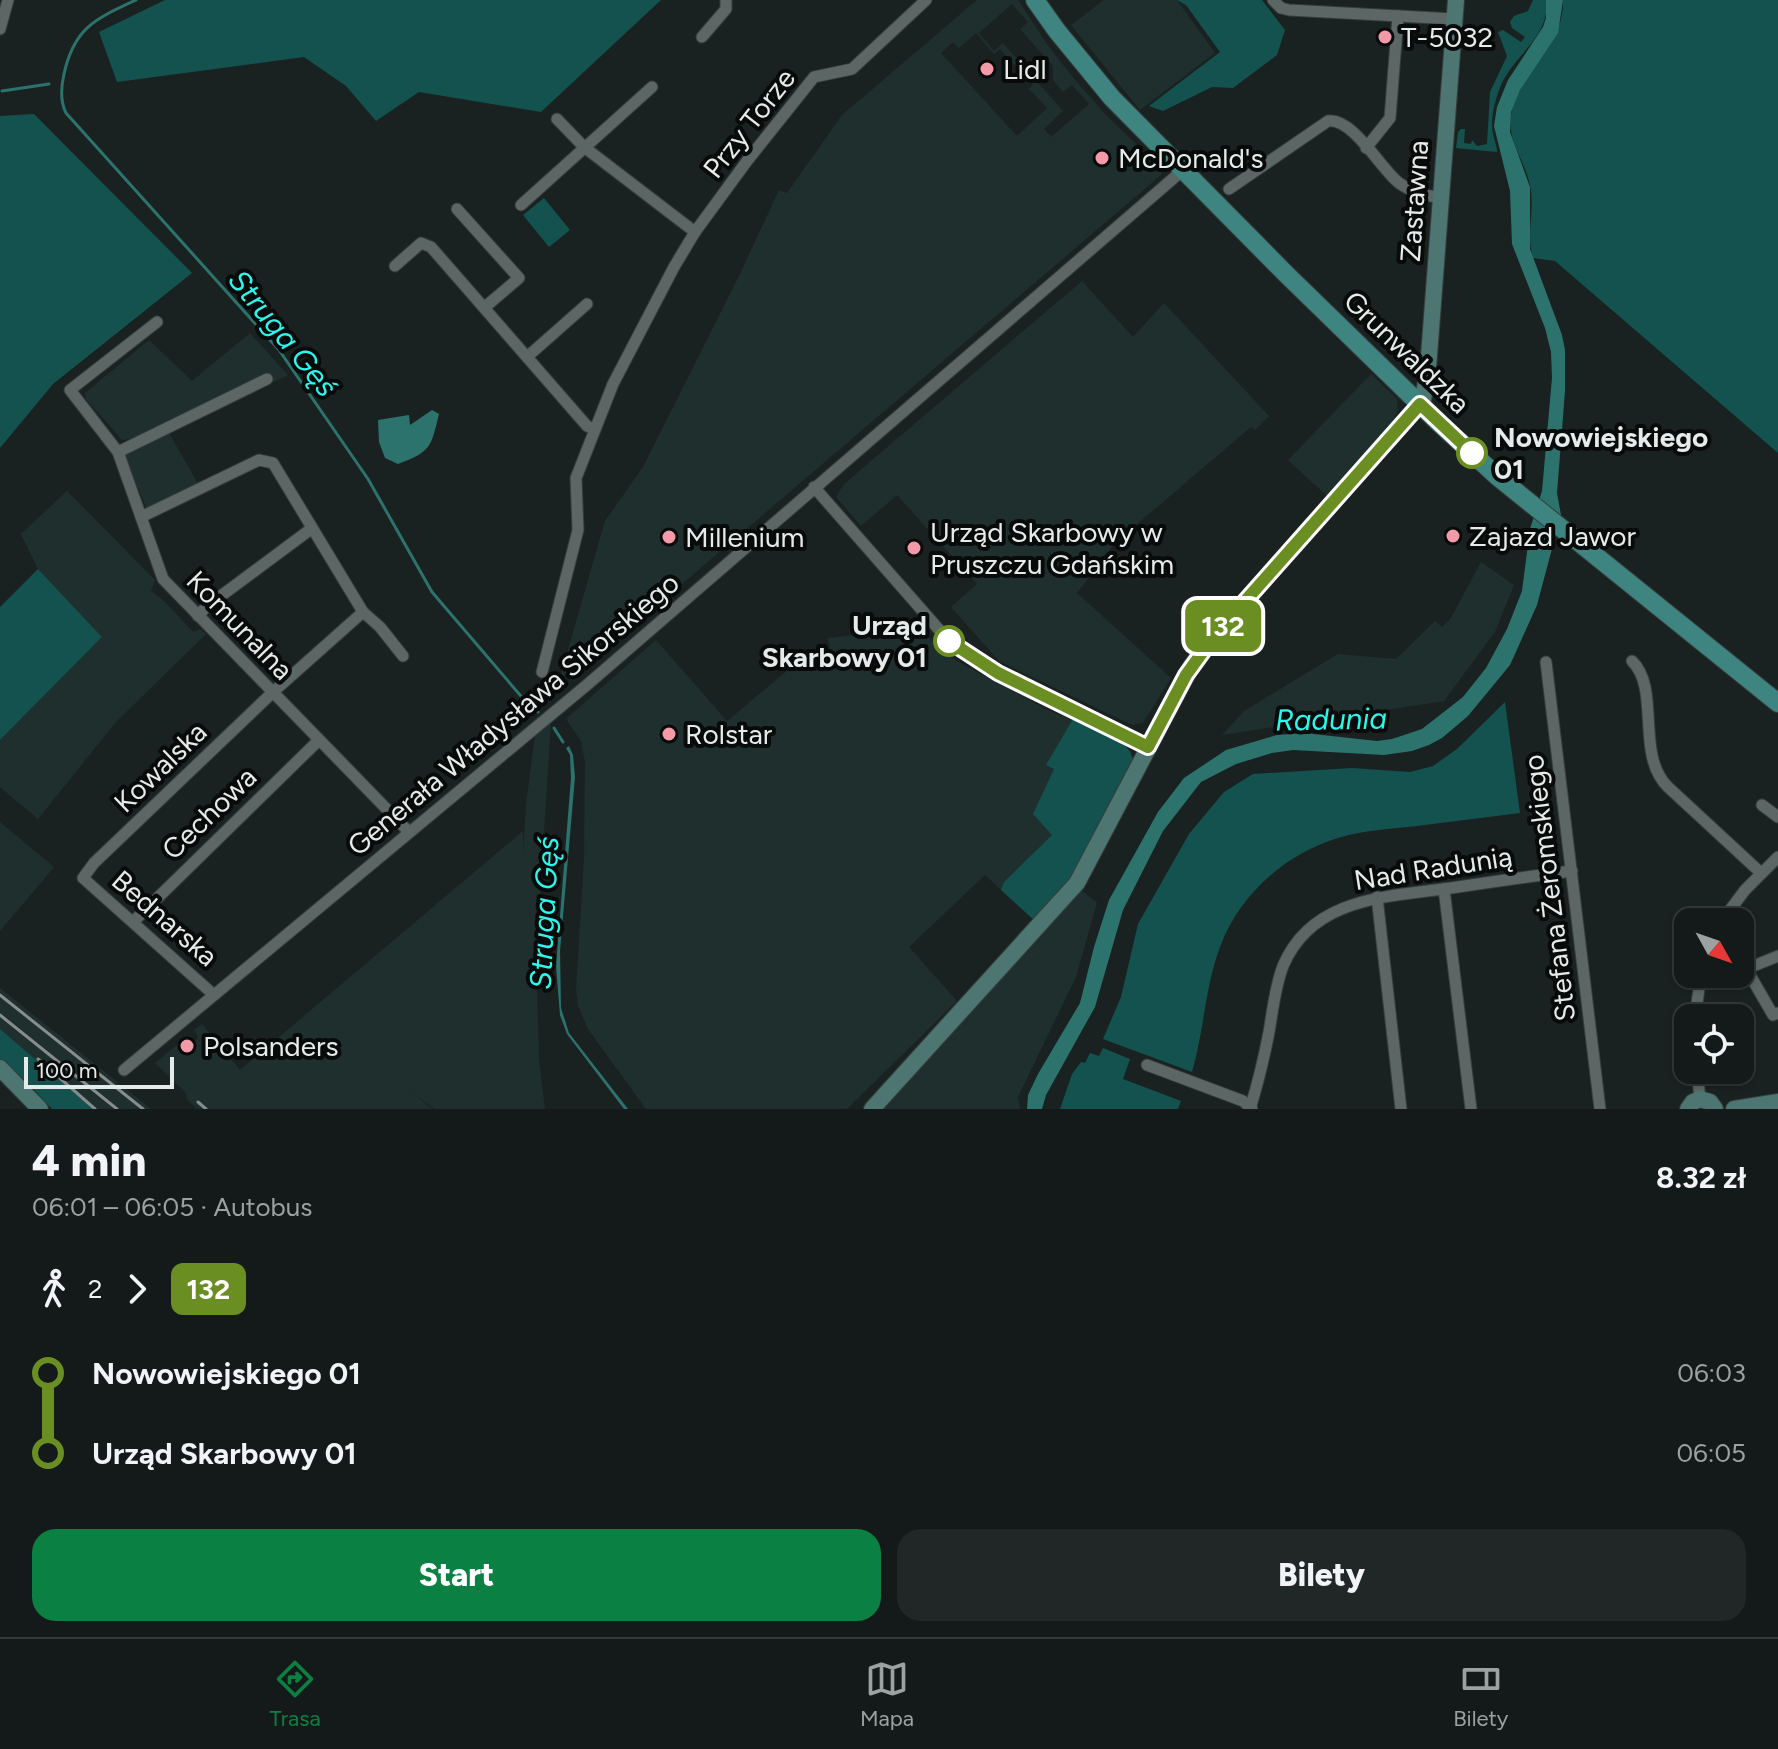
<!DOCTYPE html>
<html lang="pl">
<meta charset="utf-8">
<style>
:root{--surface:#141a19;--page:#212726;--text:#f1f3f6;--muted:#9da1a2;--line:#333838;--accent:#0b8043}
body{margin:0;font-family:Figtree,sans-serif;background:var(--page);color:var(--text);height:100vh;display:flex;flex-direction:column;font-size:30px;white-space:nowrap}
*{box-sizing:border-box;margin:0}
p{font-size:26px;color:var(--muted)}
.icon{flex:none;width:44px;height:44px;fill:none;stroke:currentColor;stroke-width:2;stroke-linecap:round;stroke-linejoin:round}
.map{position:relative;height:1109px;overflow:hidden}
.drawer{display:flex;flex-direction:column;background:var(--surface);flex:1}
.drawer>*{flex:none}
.badge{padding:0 16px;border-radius:12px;font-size:28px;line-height:52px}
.needle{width:52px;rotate:130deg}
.tools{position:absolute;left:1674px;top:908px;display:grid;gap:16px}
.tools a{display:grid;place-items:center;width:80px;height:80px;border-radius:16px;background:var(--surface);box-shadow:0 2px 6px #0004,0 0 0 2px var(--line);font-size:40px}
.scale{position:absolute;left:24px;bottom:20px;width:150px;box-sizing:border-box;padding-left:8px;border:4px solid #e5ebea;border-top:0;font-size:22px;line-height:28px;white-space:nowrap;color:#e5ebea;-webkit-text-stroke:6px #080b0a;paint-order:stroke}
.map>.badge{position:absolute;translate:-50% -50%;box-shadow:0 0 0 4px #fff}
.legs{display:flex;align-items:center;gap:12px;height:88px;padding:0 32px;font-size:26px}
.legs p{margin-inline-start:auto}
.summary{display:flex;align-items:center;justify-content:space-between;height:136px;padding:0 32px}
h1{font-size:44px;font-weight:800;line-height:60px}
.button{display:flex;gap:16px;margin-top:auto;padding:16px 32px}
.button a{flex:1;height:92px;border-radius:24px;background:var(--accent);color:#fff;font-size:32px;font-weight:800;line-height:92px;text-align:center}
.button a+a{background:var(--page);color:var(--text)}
ul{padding:0 32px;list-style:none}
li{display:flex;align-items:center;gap:28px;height:80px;font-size:30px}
li i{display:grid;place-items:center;width:12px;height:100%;margin:0 10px;background:currentColor}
li i::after{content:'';width:20px;height:20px;margin:-10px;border:6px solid;border-radius:50%;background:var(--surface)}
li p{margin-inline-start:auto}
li:first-child i{background:linear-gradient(#0000 50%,currentColor 0)}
li:last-child i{background:linear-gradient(currentColor 50%,#0000 0)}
.tabs{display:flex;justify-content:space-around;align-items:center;height:112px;border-top:2px solid var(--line);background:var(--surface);font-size:22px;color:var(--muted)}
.tabs a{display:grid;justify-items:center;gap:4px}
.tabs .current{color:var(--accent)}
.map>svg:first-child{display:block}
.built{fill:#1f2f2e;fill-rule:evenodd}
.green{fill:#13524e}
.water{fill:#2c736e}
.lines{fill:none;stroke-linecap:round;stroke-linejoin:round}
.stream{stroke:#2c736e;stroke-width:3}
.street-casing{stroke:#363d3c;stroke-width:13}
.secondary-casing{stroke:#363d3c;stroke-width:18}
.primary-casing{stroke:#363d3c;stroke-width:20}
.street{stroke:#5c6665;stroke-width:11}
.secondary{stroke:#4d7572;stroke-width:16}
.primary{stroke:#3e8480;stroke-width:18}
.rail{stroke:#868d8c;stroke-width:3}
.line-1-casing{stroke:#fff;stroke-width:18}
.line-1{stroke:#6b8e23;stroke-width:12}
.poi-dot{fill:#f39aa9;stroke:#080b0a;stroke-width:3}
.stop-1-dot{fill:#fff;stroke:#6b8e23;stroke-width:4}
.labels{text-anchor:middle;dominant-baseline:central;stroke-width:8;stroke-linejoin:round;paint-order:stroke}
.poi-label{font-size:28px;fill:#e5ebea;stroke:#080b0a;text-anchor:start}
.street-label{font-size:28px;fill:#e5ebea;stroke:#080b0a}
.stop-label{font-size:28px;font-weight:bold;fill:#e5ebea;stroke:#080b0a;text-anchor:start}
.water-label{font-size:30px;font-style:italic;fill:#2df7ec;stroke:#080b0a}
</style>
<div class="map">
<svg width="1778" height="1109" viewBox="0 0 1778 1109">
<rect width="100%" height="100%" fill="#1a2221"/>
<!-- built -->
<g class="built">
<path d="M977 0H1018L1049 47 1076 81 1105 114 1163 170 1161 175 573 677 561 674 605 521 643 467 740 274 779 190 787 193 842 115ZM1012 4 1028 22 1020 29 1053 66V80L1063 92 1072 85 1089 104 1051 137 1044 129 1063 111 1003 43 994 51 979 33ZM976 33 994 54 1000 49 1033 85 1029 89 1047 108 1017 136 941 53 953 42 959 48Z"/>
<polygon points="1104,0 1177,0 1215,53 1140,110 1071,25"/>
<polygon points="1082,281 1133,337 1164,303 1269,416 1255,430 1251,427 1116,542 1077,593 1171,678 1143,723 1132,725 999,661 951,607 977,584 897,495 861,526 836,497 844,484"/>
<polygon points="250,333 288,375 169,433 198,484 147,509 124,455 168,433 122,440 86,399 85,393 149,340 192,381"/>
<polygon points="1371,374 1397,399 1398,410 1393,422 1327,496 1288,460"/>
<polygon points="67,491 155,580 151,591 164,601 193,632 200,629 206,634 115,723 38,819 0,787 0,740 102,637 38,569 21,534"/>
<polygon points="1481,562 1514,585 1495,632 1444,701 1222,735 1244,711 1338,654 1396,659 1435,621 1442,627 1451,618"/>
<polygon points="921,628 938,648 957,661 1044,708 1121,742 1132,752 1035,921 985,875 909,947 957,1001 847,1109 646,1109 588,1029 578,1006 576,989 584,859 585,762 581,741 566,719 656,640 727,721 789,669 830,651 828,638"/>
<polygon points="551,722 536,959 539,1059 545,1109 434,1109 412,1092 432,1109 197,1109 187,1099 186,1093 155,1063 184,1039 192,1045 198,1037 194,1030 202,1024 240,1070 523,831 523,854 526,804 535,736"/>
<polygon points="0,822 54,867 0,931"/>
<polygon points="1081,890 1097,903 1076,977 1018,1097 1020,1109 883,1109"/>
<polygon points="0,988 151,1109 84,1109 0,1031"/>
</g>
<!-- green -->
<g class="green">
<polygon points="165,0 661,0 541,112 419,92 376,121 346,86 304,57 117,82 99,32"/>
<polygon points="1177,0 1262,0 1285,30 1277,55 1233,88 1212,87 1163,111 1149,106 1220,52 1186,5"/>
<path d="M1533 0H1546C1551 36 1514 55 1501 85 1495 100 1490 118 1493 134 1494 140 1497 145 1497 152L1456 148 1458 132 1461 129H1465L1464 143 1471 144 1472 140 1477 146 1487 144 1490 92 1507 56 1498 32 1503 30 1521 42 1525 37 1512 28 1510 22 1514 16 1528 11Z"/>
<path d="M1563 0H1778V453L1555 261 1533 258C1526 236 1534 214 1531 191 1527 158 1501 140 1514 103 1527 66 1564 43 1563 0Z"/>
<polygon points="34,114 192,273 53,384 0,448 0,116"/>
<polygon points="544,198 570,230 549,247 523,215"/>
<polygon points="38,569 102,637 0,740 0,607"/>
<path d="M1505 702 1520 813C1486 817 1451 822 1417 826 1391 829 1363 830 1338 838 1285 854 1239 895 1220 947 1205 987 1204 1031 1192 1072L1103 1039 1121 997 1138 924 1189 834 1224 792 1253 774 1352 768 1410 772 1433 766 1457 749Z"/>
<path d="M1073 719C1092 728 1129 737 1133 760L1076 872 1035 921 1001 890 1004 882 1052 835 1033 814 1054 769 1046 765Z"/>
<polygon points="0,1029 93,1109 52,1109 26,1081 0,1059"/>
<polygon points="1103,1048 1130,1059 1123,1079 1181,1101 1178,1109 1060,1109 1072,1074 1081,1062 1085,1063 1090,1053 1099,1056"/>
</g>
<!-- water -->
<g class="water">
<polygon points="1546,0 1563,0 1558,33 1520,90 1511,112 1510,132 1530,187 1530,249 1562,335 1565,350 1565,391 1557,493 1561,515 1537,605 1510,665 1468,716 1442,738 1429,745 1412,751 1384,755 1293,750 1272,753 1236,764 1201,782 1163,831 1123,910 1095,1007 1046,1095 1042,1109 1027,1109 1028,1095 1038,1074 1080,1003 1094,947 1109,900 1158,812 1184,778 1226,750 1277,735 1304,733 1377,741 1392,739 1422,729 1463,697 1486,668 1507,629 1522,591 1530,529 1542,491 1552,378 1551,352 1545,328 1512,244 1510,191 1494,126 1497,107 1508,80 1543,27 1546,18"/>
<path d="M432 410 439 414C431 447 431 452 398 464L385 458 379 442 378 420 409 415 410 425Z"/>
<polygon points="569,746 573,755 575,777 560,951 561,1008 569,1033 628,1109 624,1109 567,1034 560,1015 556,966 571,778 570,755 566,748"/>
</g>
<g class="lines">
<!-- stream -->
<g class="stream">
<path d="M136 0C95 19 74 28 64 74 61 87 60 101 66 113L279 350 368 479 432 592 526 702 538 712"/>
<polyline points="2,91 49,84"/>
<polyline points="554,728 563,742"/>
</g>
<defs>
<g id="street">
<polyline points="1273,0 1281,8 1289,10 1454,19"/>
<polyline points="0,29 8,0"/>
<polyline points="702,37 726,9 726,0"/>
<polyline points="557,119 584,147 695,232"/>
<polyline points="1366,148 1390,118 1398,16"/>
<path d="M1229 189 1328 121C1353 118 1380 168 1399 183 1410 191 1428 196 1441 198"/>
<polyline points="521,205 652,87"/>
<polyline points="457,209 519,278 485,307"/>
<polyline points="395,266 421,243 431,247 587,426 594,429"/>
<polyline points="157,322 70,390 118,452 163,579 409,832"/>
<polyline points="527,357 587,304"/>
<polyline points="118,452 267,379"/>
<polyline points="814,487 949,641 998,673 1148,747"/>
<polyline points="141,517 259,460 273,463 363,612 380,627 403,656"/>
<polyline points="198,616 206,607 311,529"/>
<path d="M1632 661C1661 689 1635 755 1668 787L1761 873"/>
<polyline points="1546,662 1600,1109"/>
<polyline points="542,672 578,530 576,478 613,384 674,267 695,232 747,161 814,77 852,69 926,0"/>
<polyline points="1762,805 1778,817"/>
<polyline points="1444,889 1471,1109"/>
<polyline points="1377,897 1401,1109"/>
<polyline points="134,921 319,740"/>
<polyline points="1721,922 1745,890 1778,857"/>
<polyline points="1747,970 1773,1015 1778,1013"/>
<polyline points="1741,971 1778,956"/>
<polyline points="214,995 83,878 94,863 272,693 363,612"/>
<polyline points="1695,1018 1701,974"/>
<polyline points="1147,1065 1243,1101 1252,1109"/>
<polyline points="124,1070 588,684 1183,170"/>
<polyline points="1697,1070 1700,1099"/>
<path d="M1250 1109C1258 1083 1264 1058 1269 1032 1273 1009 1275 987 1283 966 1312 897 1387 897 1451 888 1491 882 1532 876 1572 871"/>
</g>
<g id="secondary">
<polyline points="0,1068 40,1109"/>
<polyline points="872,1109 1077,883 1192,665 1215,635 1423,400 1428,369 1456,0"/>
<polyline points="1688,1109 1693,1102 1700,1099 1710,1102 1715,1109"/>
<polyline points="1734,1109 1778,1102"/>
</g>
<polyline id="primary" points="1035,0 1057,31 1112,98 1286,274 1438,422 1498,477 1778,703"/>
</defs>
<!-- street casing -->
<use href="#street" class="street-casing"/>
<!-- secondary casing -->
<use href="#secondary" class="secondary-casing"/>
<!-- primary casing -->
<use href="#primary" class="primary-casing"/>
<!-- street -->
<use href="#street" class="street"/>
<!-- secondary -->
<use href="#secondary" class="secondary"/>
<!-- primary -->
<use href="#primary" class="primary"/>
<!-- rail -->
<g class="rail">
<polyline points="0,995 143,1109"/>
<polyline points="0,1015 117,1109"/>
<polyline points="38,1059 95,1109"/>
<polyline points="198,1102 206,1109"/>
</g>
</g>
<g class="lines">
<defs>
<polyline id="line-1" points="949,641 998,673 1148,747 1186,675 1215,635 1420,404 1472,453"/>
</defs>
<!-- line-1 casing -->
<use href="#line-1" class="line-1-casing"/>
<!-- line-1 -->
<use href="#line-1" class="line-1"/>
</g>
<!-- markers -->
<g class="poi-dot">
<circle cx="1385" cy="37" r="8"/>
<circle cx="987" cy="69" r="8"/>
<circle cx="1102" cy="158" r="8"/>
<circle cx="1453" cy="536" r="8"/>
<circle cx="669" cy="537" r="8"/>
<circle cx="914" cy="548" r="8"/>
<circle cx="669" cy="734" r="8"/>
<circle cx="187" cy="1046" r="8"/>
</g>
<g class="stop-1-dot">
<circle cx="1472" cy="453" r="14"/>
<circle cx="949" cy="641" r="14"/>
</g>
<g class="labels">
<!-- poi labels -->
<g class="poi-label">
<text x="1401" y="37">T-5032</text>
<text x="1003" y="69">Lidl</text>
<text x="1118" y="158">McDonald's</text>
<text x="930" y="532">Urząd Skarbowy w<tspan x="930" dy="32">Pruszczu Gdańskim</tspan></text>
<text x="1469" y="536">Zajazd Jawor</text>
<text x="685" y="537">Millenium</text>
<text x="685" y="734">Rolstar</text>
<text x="203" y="1046">Polsanders</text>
</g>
<!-- street labels -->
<g class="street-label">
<text transform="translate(749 123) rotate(-52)">Przy Torze</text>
<text transform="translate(1414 201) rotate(-86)">Zastawna</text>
<text transform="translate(1407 352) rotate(44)">Grunwaldzka</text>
<text transform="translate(240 625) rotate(46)">Komunalna</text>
<text transform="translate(513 714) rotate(-40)">Generała Władysława Sikorskiego</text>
<text transform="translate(160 767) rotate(-44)">Kowalska</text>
<text transform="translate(209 813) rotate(-44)">Cechowa</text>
<text transform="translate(1433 868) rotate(-9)">Nad Radunią</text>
<text transform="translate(1549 888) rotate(-97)">Stefana Żeromskiego</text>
<text transform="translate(165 918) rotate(41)">Bednarska</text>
</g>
<!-- stop labels -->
<g class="stop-label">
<text x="1494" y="437">Nowowiejskiego<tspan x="1494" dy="32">01</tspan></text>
<text x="927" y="625" text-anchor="end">Urząd<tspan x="927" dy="32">Skarbowy 01</tspan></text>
</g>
<!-- water labels -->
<g class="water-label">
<text transform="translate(283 333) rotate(51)">Struga Gęś</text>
<text transform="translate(1331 719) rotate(-1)">Radunia</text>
<text transform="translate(544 913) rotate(-87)">Struga Gęś</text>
</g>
</g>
</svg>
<div class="tools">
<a><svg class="needle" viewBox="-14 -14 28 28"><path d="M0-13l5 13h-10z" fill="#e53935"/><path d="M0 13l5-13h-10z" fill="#9da1a2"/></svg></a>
<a><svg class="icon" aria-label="locate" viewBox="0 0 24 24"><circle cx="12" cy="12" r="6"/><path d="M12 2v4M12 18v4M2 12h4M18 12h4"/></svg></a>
</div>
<div class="scale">100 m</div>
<b class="badge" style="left:1223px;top:626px;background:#6b8e23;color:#fff">132</b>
</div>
<section class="drawer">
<div class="summary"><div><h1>4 min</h1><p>06:01 – 06:05 · Autobus</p></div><b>8.32 zł</b></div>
<div class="legs"><svg class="icon" aria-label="walk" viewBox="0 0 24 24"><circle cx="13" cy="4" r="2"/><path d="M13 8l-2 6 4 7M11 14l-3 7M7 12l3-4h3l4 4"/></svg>2<svg class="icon" aria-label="forward" viewBox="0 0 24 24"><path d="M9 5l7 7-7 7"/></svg><b class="badge" style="background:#6b8e23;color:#fff">132</b></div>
<ul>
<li><i style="color:#6b8e23"></i><b>Nowowiejskiego 01</b><p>06:03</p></li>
<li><i style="color:#6b8e23"></i><b>Urząd Skarbowy 01</b><p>06:05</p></li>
</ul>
<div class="button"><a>Start</a><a>Bilety</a></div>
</section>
<nav class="tabs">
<a class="current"><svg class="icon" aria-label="directions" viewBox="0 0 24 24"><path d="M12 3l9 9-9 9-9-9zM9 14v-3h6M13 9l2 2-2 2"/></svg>Trasa</a>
<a><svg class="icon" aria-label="map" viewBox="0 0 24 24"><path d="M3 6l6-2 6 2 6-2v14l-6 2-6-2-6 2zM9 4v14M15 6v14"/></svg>Mapa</a>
<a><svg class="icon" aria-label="tickets" viewBox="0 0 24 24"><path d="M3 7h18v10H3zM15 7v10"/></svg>Bilety</a>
</nav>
